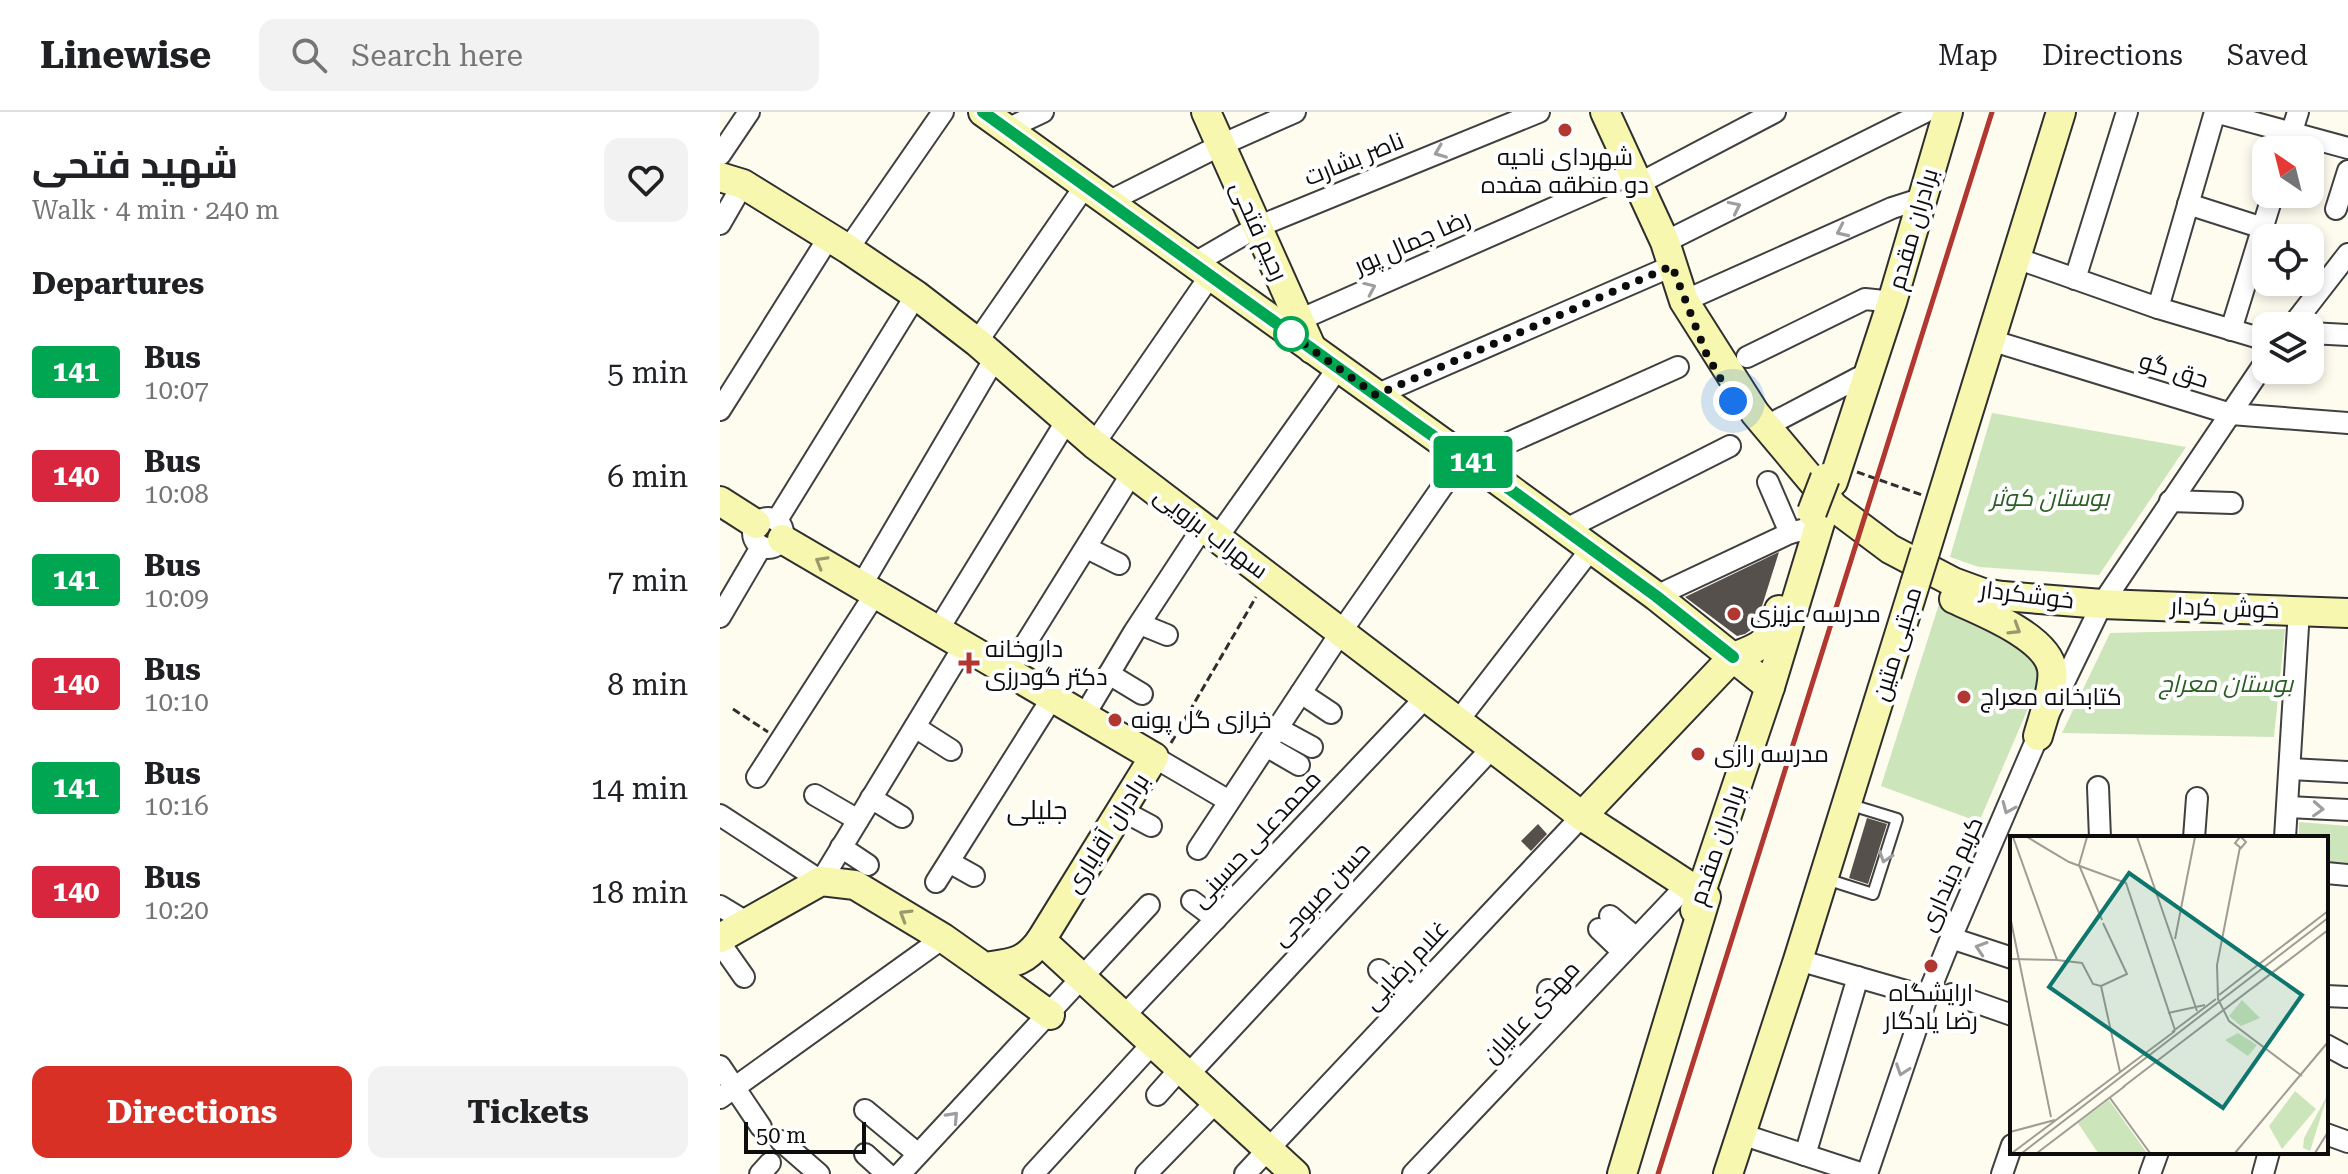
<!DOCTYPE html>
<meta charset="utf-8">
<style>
:root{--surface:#fff;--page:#f2f2f2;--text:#202124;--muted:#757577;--line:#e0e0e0;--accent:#d93025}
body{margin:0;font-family:"Roboto Serif",Cairo,serif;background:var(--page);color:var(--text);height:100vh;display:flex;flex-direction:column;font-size:30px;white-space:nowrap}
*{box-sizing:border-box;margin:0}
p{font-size:26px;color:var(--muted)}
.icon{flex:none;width:44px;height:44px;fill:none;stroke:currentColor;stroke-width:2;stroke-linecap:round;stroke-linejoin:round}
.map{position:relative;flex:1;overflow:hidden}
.side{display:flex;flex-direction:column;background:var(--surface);width:720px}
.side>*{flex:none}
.badge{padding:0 16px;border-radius:6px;font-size:28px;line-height:52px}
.needle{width:52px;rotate:325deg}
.tools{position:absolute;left:1532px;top:24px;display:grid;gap:16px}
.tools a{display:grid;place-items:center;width:72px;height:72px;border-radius:16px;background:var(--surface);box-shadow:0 4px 12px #0003;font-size:40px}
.scale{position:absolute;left:24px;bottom:20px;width:122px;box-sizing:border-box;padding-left:8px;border:4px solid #0d0d0d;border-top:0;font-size:22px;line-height:28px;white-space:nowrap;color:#0d0d0d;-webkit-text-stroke:6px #fff;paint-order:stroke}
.you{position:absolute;width:40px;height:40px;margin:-20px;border:6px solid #fff;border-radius:50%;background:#1a73e8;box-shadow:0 0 0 12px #1a73e833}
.map>.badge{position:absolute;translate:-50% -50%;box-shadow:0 0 0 4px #fff}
h2{padding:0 32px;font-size:30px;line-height:72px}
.round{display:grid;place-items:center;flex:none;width:84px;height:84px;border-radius:16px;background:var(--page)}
.overview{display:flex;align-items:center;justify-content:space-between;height:136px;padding:0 32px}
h1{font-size:38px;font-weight:700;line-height:60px}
.cta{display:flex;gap:16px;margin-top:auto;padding:16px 32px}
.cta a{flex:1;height:92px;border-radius:16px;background:var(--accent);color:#fff;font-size:32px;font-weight:700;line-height:92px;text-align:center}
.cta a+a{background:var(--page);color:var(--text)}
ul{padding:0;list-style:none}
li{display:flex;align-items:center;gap:24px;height:104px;padding:0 32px}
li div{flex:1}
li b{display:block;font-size:30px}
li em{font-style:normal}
li .badge{min-width:88px;font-weight:700;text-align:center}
header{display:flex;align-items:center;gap:48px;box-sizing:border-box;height:112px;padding:0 40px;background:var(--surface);border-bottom:2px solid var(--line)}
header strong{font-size:38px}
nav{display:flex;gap:44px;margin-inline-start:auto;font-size:28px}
.search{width:560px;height:72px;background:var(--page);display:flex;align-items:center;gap:20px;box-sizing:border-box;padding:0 28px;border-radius:16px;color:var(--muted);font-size:30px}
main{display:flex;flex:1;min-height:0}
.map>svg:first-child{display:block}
.green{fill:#cde5bb}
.building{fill:#55504b}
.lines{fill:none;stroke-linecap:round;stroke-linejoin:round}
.lane-casing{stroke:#404040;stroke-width:14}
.street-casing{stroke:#404040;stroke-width:24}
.secondary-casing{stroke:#2f2f2f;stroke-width:32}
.path{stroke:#2f2f2f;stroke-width:3;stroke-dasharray:8 4;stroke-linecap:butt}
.lane{stroke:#fff;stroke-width:10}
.street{stroke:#fff;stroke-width:20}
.secondary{stroke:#f8f7af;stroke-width:28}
.rail{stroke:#b13731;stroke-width:5}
.secondary-bridge-casing{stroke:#2f2f2f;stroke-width:32;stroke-linecap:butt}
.secondary-bridge{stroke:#f8f7af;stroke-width:28}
.oneway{stroke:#9e9e9e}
.oneway2{stroke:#9a996e}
.line-casing{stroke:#fff;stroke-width:18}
.line{stroke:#00a651;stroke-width:12}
.walk{stroke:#0d0d0d;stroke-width:8;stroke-dasharray:0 14.4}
.poi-dot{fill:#b13731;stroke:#fff;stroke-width:3}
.stop-dot{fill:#fff;stroke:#00a651;stroke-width:4}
.labels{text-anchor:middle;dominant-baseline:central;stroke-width:8;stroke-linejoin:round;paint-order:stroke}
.poi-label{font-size:24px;fill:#0d0d0d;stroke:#fff;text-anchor:start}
.street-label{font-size:24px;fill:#0d0d0d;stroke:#fff}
.park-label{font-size:24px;font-style:italic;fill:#2a5f23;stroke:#fff}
.neighbourhood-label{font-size:26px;fill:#0d0d0d;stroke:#fff}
.inset-road{fill:none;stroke:#9e9c95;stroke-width:2}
.view{fill:#0f766e;fill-opacity:0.15;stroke:#0f766e;stroke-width:4}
.inset-edge{fill:none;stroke:#0d0d0d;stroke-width:4}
</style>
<header>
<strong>Linewise</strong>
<div class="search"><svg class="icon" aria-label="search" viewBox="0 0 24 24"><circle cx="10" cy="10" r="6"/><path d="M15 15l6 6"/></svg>Search here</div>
<nav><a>Map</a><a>Directions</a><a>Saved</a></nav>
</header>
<main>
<section class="side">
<div class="overview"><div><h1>شهید فتحی</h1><p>Walk · 4 min · 240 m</p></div><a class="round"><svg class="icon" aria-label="heart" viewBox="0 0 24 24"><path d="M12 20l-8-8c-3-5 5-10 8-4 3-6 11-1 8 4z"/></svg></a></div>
<h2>Departures</h2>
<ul>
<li><span class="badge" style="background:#00a651;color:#fff">141</span><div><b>Bus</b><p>10:07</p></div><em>5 min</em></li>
<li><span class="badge" style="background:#d7263d;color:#fff">140</span><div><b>Bus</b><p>10:08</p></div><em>6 min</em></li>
<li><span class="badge" style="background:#00a651;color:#fff">141</span><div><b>Bus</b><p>10:09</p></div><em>7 min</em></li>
<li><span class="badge" style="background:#d7263d;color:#fff">140</span><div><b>Bus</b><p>10:10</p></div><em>8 min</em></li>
<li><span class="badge" style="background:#00a651;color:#fff">141</span><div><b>Bus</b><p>10:16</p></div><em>14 min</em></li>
<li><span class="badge" style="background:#d7263d;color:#fff">140</span><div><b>Bus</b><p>10:20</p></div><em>18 min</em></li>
</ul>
<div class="cta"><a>Directions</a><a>Tickets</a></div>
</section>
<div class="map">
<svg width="1628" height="1062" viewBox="0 0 1628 1062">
<rect width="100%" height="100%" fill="#fefcef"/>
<!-- green -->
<g class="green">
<polygon points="1272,301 1466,335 1379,463 1259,455 1230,445"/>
<polygon points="1219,492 1284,516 1313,539 1323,562 1259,710 1161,674"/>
<polygon points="1565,517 1554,625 1342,621 1390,521"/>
<polygon points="1579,710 1628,714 1628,751 1606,750 1606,726 1579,726"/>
</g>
<!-- building -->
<g class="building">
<polygon points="1059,440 1037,510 1032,517 1025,522 1017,524 965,485"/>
<polygon points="1147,706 1167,712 1148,772 1129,766"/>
<polygon points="818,712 827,722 811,739 801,729"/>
</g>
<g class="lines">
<defs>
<polyline id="lane" points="1106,767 1153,782 1177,707 1128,692"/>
<g id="street">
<polyline points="1495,0 1628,36"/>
<polyline points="287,17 323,0"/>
<polyline points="1566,38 1578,0"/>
<polyline points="0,43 29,0"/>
<polyline points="918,72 1055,0"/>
<polyline points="388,90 501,33 575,0"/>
<polyline points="1468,92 1543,116"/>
<polyline points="1616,97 1628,59"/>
<polyline points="0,112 23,72"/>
<polyline points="945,130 1205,0"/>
<polyline points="128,137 223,0"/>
<polyline points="1296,146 1438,196 1546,228"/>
<polyline points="473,152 537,115 819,0"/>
<polyline points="1355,167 1407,0"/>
<polyline points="964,189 1172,96 1194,89"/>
<polyline points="1438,196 1495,0"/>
<polyline points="579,208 913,61"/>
<polyline points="1572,214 1628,142"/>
<polyline points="1511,218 1553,82"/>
<polyline points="1590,221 1628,223"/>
<polyline points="1270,228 1511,302 1628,311"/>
<polyline points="257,230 365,74"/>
<polyline points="1027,245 1145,187 1164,189"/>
<polyline points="656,283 952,154"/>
<polyline points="0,298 109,125"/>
<polyline points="1056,309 1138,266"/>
<polyline points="374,332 490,164"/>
<polyline points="750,348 958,255"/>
<polyline points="1048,370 1070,421"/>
<polyline points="1450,389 1512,391"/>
<circle cx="48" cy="421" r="15"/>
<polyline points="57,408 196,183"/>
<polyline points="844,418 1010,334"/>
<polyline points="497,426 618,256"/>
<polyline points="367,436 399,452"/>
<polyline points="141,474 275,246"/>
<polyline points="936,484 1070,421 1086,417"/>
<polyline points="0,505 41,435"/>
<polyline points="420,512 447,523"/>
<polyline points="218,518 347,308"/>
<polyline points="288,560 412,361"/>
<polyline points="389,562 422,582"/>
<polyline points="581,581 611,601"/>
<polyline points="364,604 414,520 483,415"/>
<polyline points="738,609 871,437"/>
<polyline points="195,615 231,638"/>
<polyline points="557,616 592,635"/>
<polyline points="546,634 579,653"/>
<polyline points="434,645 509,689"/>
<polyline points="1570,657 1628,660"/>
<polyline points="37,665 155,482"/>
<polyline points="1378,675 1380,726"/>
<polyline points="95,683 138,708"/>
<polyline points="151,686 182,705"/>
<polyline points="1568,695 1628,698"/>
<polyline points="401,698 431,714"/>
<polyline points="0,703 101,769 244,534"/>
<polyline points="1474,726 1477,686"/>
<polyline points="1565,726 1579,498"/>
<polyline points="121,735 148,753"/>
<polyline points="478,737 621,520 743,345"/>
<polyline points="229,750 254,764"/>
<polyline points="1606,761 1628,763"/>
<polyline points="216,770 332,586"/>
<polyline points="472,789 496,807"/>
<polyline points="0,794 28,811"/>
<polyline points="890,804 916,826"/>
<polyline points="879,817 903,840"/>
<polyline points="1231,826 1292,846"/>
<polyline points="0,831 24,865"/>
<polyline points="1078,848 1207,885"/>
<polyline points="659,858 691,885"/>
<polyline points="828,878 849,897"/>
<polyline points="1232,882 1292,903"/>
<polyline points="1606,884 1628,885"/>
<polyline points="404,904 706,585"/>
<polyline points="1606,933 1628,945"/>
<polyline points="0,954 41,1015"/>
<polyline points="468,963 773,635"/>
<polyline points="437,983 461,956"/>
<polyline points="0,986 223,826"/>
<polyline points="145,998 198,1042"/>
<polyline points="1021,1022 1143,1062"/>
<polyline points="1606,1022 1628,1030"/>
<polyline points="61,1029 99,1062"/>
<polyline points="145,1042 167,1062"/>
<polyline points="1085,1043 1138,865"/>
<polyline points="40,1062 50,1051"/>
<polyline points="180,1062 429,793"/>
<polyline points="313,1062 433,931"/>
<polyline points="426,1062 496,990"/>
<polyline points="525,1062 862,704"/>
<polyline points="693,1062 967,773"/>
<polyline points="1147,1062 1207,885 1231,826 1318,624 1382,492 1546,249"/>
<polyline points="1282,1062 1292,1033"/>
<polyline points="1430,1062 1438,1040"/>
<polyline points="1543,1062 1549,1040"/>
</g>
<g id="secondary">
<polyline points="263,0 743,345 750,348 936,484 1050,575"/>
<polyline points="486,0 592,237"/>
<polyline points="885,0 945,130 964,189 1035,301 1114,395 1170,437 1233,470 1263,481 1283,484 1382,492 1628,501"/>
<polyline points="0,65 23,72 128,137 196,183 257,230 374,332 862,704 986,785 902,1062"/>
<polyline points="1113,370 1172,190 1228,0"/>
<polyline points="0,389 36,412"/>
<polyline points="1205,440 1341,0"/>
<path d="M1234 487C1261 499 1327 525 1332 557 1335 574 1323 606 1318 624"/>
<path d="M862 704 1013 545C1045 534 1049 530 1059 498"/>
<polyline points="975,798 1050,575 1102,404"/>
<path d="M0 826 101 769 135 773 223 826 264 855C291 851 304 852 321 828L434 645 62 427"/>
<polyline points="321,828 575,1062"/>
<polyline points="264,855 330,903"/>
<polyline points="1008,1062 1078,848 1195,472"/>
</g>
</defs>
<!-- lane casing -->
<use href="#lane" class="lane-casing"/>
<!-- street casing -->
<use href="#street" class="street-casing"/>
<!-- secondary casing -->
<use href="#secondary" class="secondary-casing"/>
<!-- path -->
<g class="path">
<polyline points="1137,360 1202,383"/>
<polyline points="13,597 48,620"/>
<polyline points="451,631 536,485"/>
</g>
<!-- lane -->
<use href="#lane" class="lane"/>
<!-- street -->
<use href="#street" class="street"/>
<!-- secondary -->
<use href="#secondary" class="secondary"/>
<!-- rail -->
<polyline class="rail" points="938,1062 1272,0"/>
<defs>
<g id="secondary-bridge">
<polyline points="1092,400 1105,366"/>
<polyline points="1195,472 1205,440"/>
</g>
</defs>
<!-- secondary-bridge casing -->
<use href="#secondary-bridge" class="secondary-bridge-casing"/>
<!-- secondary-bridge -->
<use href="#secondary-bridge" class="secondary-bridge"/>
</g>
<!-- one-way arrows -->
<defs><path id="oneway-chevron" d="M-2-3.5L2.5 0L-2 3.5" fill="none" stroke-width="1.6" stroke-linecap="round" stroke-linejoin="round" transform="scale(2)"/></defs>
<g class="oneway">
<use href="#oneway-chevron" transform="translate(720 40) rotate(158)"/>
<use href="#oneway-chevron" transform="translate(1015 95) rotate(-26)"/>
<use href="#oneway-chevron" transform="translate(1122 119) rotate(155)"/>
<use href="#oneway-chevron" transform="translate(650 176) rotate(-24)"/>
<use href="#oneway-chevron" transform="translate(1288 696) rotate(113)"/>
<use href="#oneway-chevron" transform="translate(1598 697) rotate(3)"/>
<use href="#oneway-chevron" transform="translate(1165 745) rotate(108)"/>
<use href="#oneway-chevron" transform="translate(1261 836) rotate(-162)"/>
<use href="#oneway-chevron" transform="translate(1182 958) rotate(109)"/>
<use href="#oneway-chevron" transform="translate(233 1005) rotate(-47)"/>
</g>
<g class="oneway2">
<use href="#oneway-chevron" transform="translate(101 450) rotate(-150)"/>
<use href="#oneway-chevron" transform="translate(1295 517) rotate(32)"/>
<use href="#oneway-chevron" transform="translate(185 803) rotate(-149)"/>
</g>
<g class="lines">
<defs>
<polyline id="line" points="263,0 699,314 743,345 750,348 936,484 1013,545"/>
</defs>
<!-- line casing -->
<use href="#line" class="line-casing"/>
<!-- line -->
<use href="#line" class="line"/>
<!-- walk -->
<polyline class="walk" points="571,222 566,219 656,283 952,154 986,241 1013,289"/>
</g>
<!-- markers -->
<g class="poi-dot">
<circle cx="845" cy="18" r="8"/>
<circle cx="1014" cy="502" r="8"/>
<path d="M245 539h8v8h8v8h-8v8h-8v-8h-8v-8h8z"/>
<circle cx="1244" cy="585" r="8"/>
<circle cx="395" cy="608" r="8"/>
<circle cx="978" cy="642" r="8"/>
<circle cx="1211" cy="854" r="8"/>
</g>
<circle class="stop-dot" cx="571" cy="222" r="16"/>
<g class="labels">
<!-- poi labels -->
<g class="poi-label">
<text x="845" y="45" text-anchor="middle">شهردای ناحیه<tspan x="845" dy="28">دو منطقه هفده</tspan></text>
<text x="1030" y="502">مدرسه عزیزی</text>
<text x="265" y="537">داروخانه<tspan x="265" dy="28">دکتر گودرزی</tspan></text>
<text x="1260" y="585">کتابخانه معراج</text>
<text x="411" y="608">خرازی گل پونه</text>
<text x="994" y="642">مدرسه رازی</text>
<text x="1211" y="881" text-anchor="middle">ارایشگاه<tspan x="1211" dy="28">رضا یادگار</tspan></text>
</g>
<!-- street labels -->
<g class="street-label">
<text transform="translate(634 47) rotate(-22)">ناصر بشارت</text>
<text transform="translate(1193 117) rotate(-74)">برادران مقدم</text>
<text transform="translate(539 119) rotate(66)">رحیم فتحی</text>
<text transform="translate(692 130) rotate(-24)">رضا جمال پور</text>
<text transform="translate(1454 258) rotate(17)">حق گو</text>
<text transform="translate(491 421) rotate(37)">سهراب برزویی</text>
<text transform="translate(1307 483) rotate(7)">خوشکردار</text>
<text transform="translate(1505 496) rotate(2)">خوش کردار</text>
<text transform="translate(1177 532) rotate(-73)">مجتبی متین</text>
<text transform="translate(387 721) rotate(-58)">برادران آقایاری</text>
<text transform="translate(536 727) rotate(-47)">محمدعلی حسینی</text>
<text transform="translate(997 733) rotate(-71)">برادران مقدم</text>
<text transform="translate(1231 762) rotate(-66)">کریم دینداری</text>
<text transform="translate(601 782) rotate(-47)">حسن صبوحی</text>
<text transform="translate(686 853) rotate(-47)">غلام رضایی</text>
<text transform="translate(811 900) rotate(-47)">مهدی عالیان</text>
</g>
<!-- park labels -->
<g class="park-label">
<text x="1330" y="386">بوستان کوثر</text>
<text x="1506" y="572">بوستان معراج</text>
</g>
<!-- neighbourhood labels -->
<g class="neighbourhood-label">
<text x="317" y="698">جلیلی</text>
</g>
</g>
<!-- overview -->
<g transform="translate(1290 724)">
<rect width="318" height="318" fill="#fefcef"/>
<path d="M232 164 250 182 231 190 219 180ZM228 197 247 209 238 220 215 204ZM285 255 306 273 272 313 259 290ZM318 258 300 315 293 312 294 302ZM99 264 137 317H88L68 287Z" fill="#cde5bb"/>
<path class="inset-road" d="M17 1 59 26 116 47 165 194M77 1 69 29 92 84M127 1 187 175M230 1 225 7 231 12 236 6 231 1M230 11 207 129 208 163 219 185 292 240M0 80 41 281M165 103 185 1M0 123 47 124 3 1M47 124 72 127 83 148 91 150M91 150 110 236M91 150 117 138 93 87M209 159 318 75M158 177 195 169M162 196 206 163M113 251 318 94M100 262 140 317M0 296 45 284M2 317 165 195M12 317 318 82M27 317 115 250M225 317 318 206M305 317 318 296"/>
<path class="view" d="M119 37 292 159 213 272 39 151Z"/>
<rect width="318" height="318" class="inset-edge"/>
</g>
</svg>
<div class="tools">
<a><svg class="needle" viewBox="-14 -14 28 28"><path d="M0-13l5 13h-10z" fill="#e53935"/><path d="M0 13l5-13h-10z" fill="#757577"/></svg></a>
<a><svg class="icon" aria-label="locate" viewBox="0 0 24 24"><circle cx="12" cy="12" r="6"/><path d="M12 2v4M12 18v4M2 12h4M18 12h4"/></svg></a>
<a><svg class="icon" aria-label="layers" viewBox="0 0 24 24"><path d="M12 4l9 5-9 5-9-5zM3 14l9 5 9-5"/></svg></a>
</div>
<div class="scale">50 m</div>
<div class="you" style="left:1013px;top:289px"></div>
<b class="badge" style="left:753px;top:350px;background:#00a651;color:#fff">141</b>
</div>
</main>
